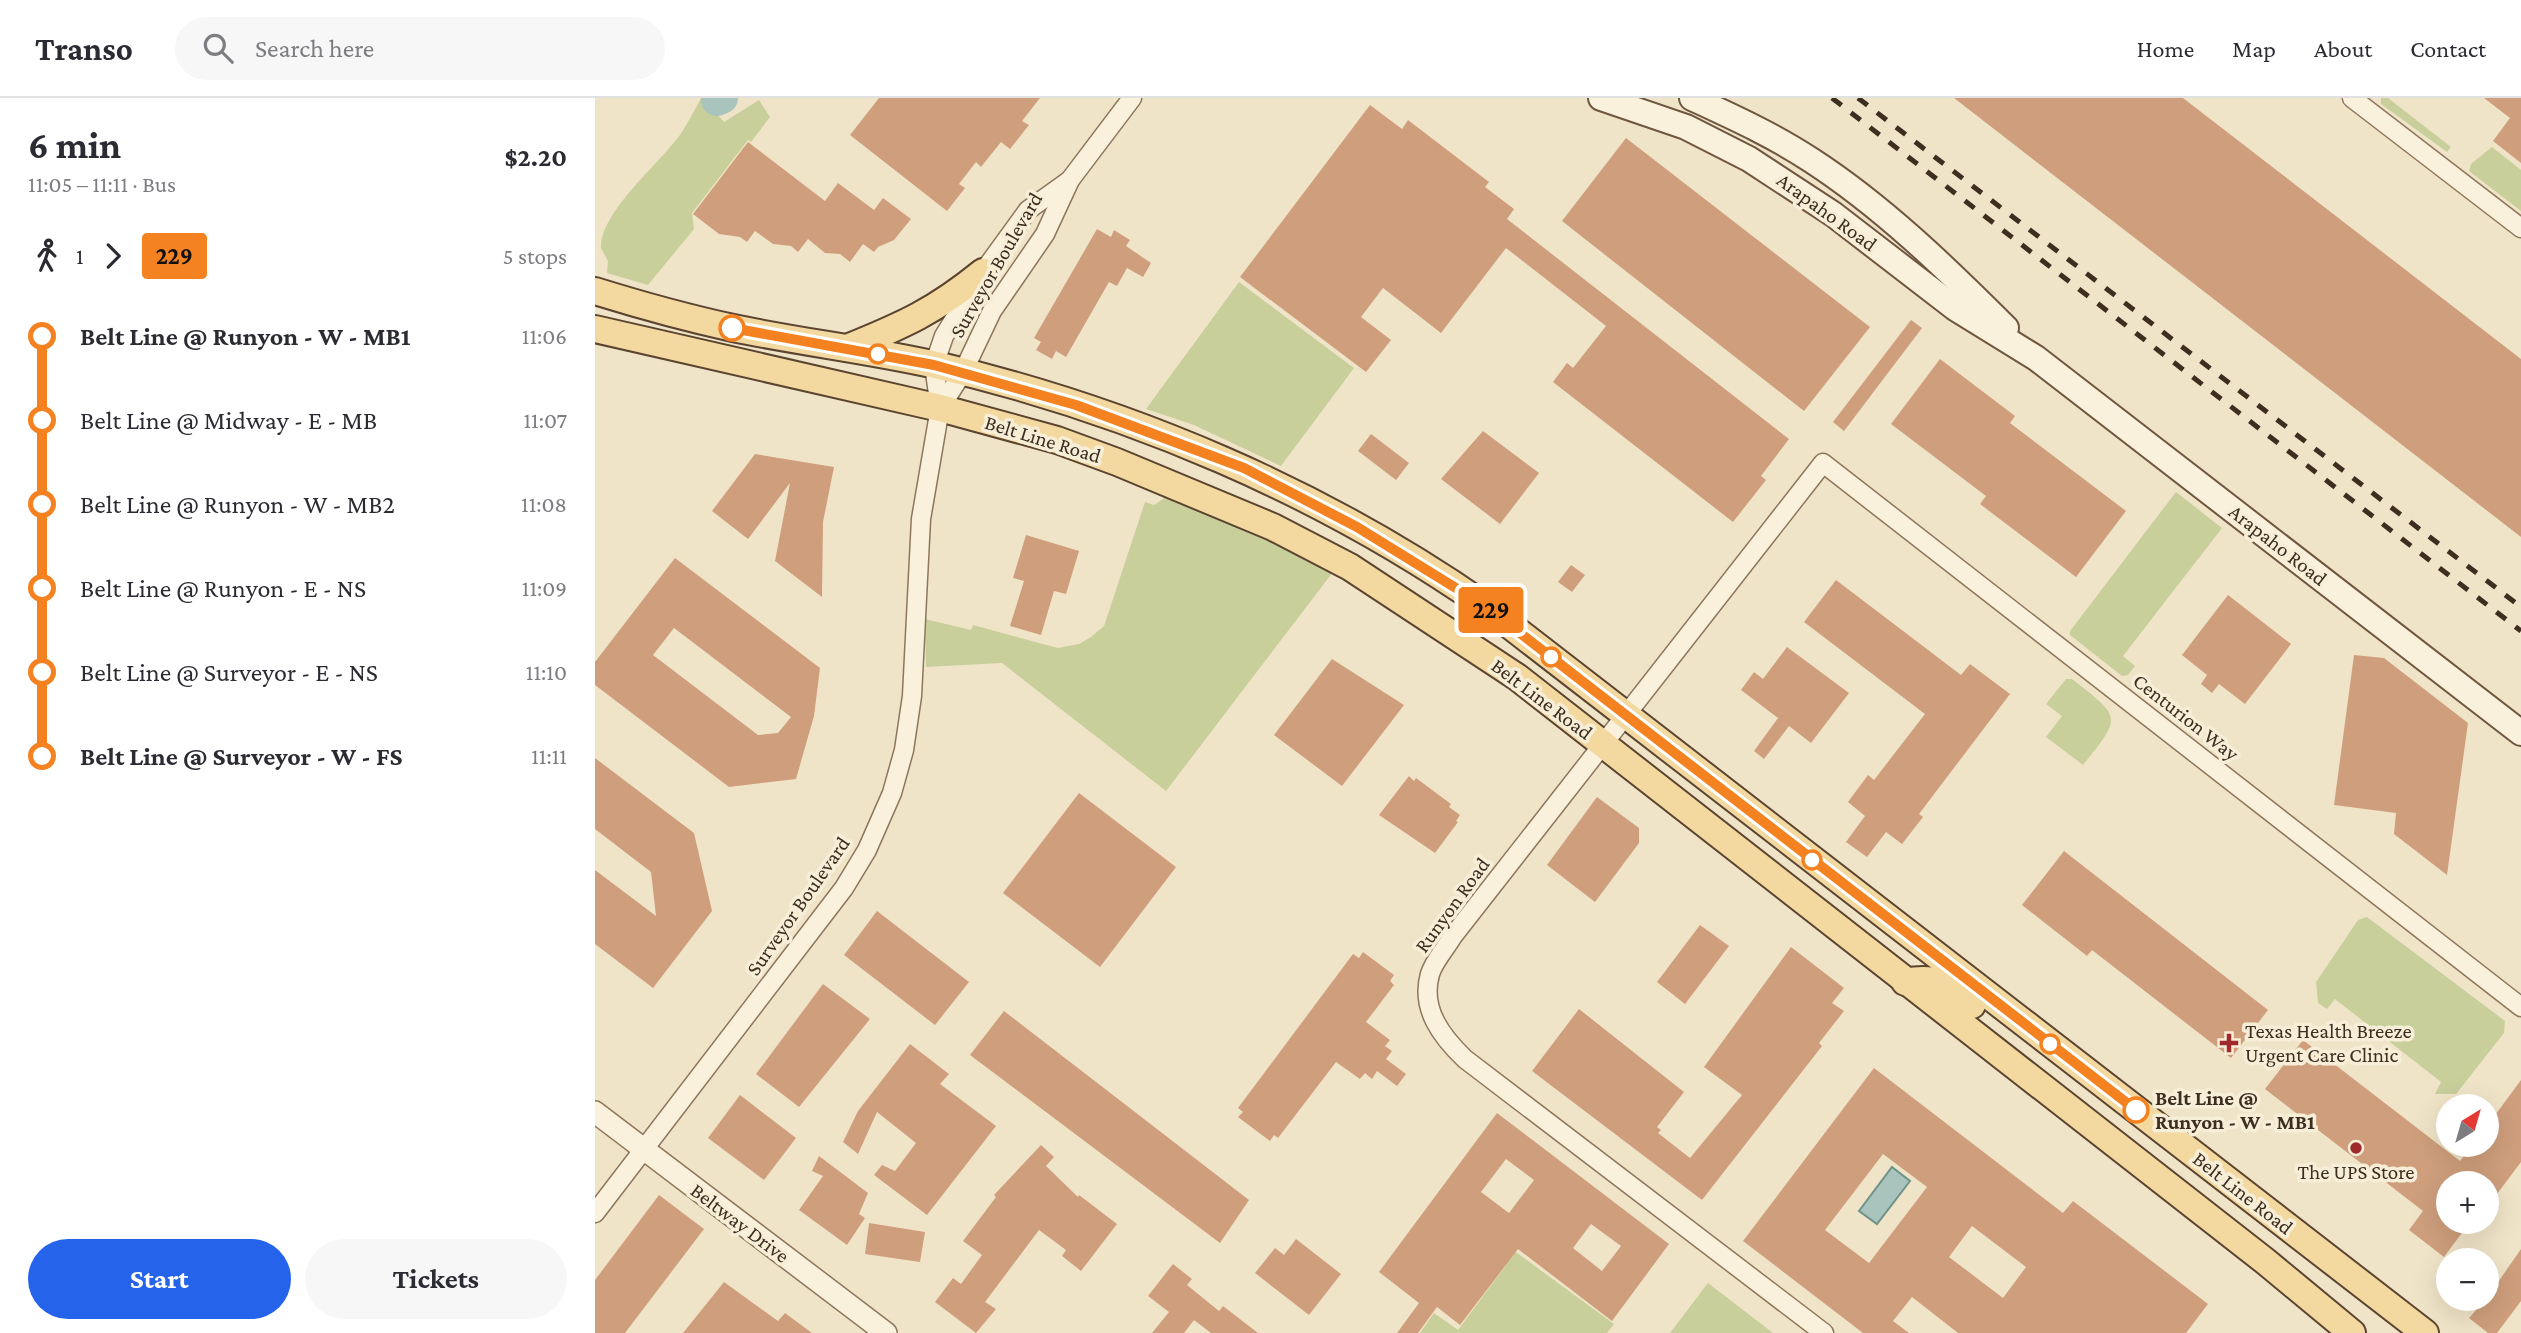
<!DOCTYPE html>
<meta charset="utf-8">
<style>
:root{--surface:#fff;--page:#f7f7f7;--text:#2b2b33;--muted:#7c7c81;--line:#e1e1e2;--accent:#2563eb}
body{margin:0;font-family:"Crimson Pro",serif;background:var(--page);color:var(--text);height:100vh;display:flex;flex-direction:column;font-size:26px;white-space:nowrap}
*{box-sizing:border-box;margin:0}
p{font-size:23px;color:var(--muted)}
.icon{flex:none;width:38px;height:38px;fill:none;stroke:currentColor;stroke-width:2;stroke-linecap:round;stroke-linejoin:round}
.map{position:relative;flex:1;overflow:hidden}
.sheet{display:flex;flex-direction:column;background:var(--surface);width:595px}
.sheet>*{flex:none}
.badge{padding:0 14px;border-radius:5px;font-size:24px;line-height:46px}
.needle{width:46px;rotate:37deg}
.tools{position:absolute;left:1841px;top:996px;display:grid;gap:14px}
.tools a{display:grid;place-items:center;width:63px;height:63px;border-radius:50%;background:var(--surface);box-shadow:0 7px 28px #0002;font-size:35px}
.map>.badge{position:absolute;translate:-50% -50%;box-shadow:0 0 0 4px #fff}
.legs{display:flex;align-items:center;gap:10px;height:77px;padding:0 28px;font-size:23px}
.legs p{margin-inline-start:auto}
.summary{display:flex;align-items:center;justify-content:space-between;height:119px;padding:0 28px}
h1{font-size:38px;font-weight:700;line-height:52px}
.action{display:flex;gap:14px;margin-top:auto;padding:14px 28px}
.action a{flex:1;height:80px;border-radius:42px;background:var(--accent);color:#fff;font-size:28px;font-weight:700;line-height:80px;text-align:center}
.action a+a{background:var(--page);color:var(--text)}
ul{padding:0 28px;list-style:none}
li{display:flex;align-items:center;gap:24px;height:84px;font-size:26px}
li i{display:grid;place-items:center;width:10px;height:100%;margin:0 9px;background:currentColor}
li i::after{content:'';width:18px;height:18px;margin:-9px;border:5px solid;border-radius:50%;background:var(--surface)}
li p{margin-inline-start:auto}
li:first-child i{background:linear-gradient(#0000 50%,currentColor 0)}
li:last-child i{background:linear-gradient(currentColor 50%,#0000 0)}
header{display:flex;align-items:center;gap:42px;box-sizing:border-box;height:98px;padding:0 35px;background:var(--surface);border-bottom:2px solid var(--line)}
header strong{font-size:33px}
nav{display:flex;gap:38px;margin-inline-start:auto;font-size:24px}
.search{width:490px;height:63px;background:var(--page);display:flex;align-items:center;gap:18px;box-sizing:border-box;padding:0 24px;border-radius:38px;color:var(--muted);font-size:26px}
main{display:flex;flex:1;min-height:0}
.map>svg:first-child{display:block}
.green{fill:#c9cf9b}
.water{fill:#a9c4bc;stroke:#6f938a;stroke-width:2}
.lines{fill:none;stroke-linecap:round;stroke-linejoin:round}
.river{stroke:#a9c4bc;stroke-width:32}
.building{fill:#cf9f7d;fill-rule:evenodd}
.minor-casing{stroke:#8d765c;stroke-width:21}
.tertiary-casing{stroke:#8d765c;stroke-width:24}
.secondary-casing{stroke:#6f573f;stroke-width:28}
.primary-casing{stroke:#5b4430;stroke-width:30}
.minor{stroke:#faf1dc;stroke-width:18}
.tertiary{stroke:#faf1dc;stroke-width:21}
.secondary{stroke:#faf1dc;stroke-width:24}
.primary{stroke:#f3d9a0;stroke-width:26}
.rail{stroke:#3d2e20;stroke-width:5;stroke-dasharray:12 12;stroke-linecap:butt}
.line-1-casing{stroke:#fff;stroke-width:16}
.line-1{stroke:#f58220;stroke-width:10}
.stop-1-dot{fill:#fff;stroke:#f58220;stroke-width:3.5}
.poi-dot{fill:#9e2a2b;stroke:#f7eed8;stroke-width:2.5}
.labels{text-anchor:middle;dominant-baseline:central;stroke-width:7;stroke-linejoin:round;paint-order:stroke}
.street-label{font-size:21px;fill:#3d2e20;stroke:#f7eed8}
.poi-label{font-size:21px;fill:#3d2e20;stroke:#f7eed8;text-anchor:start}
.stop-label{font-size:21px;font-weight:bold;fill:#3d2e20;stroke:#f7eed8;text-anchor:start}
</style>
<header>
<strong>Transo</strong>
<div class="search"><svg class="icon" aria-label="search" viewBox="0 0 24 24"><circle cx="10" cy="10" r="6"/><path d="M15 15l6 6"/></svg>Search here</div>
<nav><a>Home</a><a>Map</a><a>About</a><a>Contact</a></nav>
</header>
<main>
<section class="sheet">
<div class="summary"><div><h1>6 min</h1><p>11:05 – 11:11 · Bus</p></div><b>$2.20</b></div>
<div class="legs"><svg class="icon" aria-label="walk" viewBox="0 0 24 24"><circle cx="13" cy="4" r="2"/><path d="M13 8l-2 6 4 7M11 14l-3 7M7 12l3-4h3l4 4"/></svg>1<svg class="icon" aria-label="forward" viewBox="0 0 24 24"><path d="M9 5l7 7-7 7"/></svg><b class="badge" style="background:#f58220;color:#111">229</b><p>5 stops</p></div>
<ul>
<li><i style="color:#f58220"></i><b>Belt Line @ Runyon - W - MB1</b><p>11:06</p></li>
<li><i style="color:#f58220"></i><span>Belt Line @ Midway - E - MB</span><p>11:07</p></li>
<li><i style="color:#f58220"></i><span>Belt Line @ Runyon - W - MB2</span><p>11:08</p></li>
<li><i style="color:#f58220"></i><span>Belt Line @ Runyon - E - NS</span><p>11:09</p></li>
<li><i style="color:#f58220"></i><span>Belt Line @ Surveyor - E - NS</span><p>11:10</p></li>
<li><i style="color:#f58220"></i><b>Belt Line @ Surveyor - W - FS</b><p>11:11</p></li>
</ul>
<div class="action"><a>Start</a><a>Tickets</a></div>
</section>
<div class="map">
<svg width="1926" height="1235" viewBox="0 0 1926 1235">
<rect width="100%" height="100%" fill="#f0e4c8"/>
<!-- green -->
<g class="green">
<path d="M106 0H115L118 12 129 24 164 2 175 19 156 44 153 42 97 115 99 131 53 187 12 175 13 163 6 150C6 112 66 65 87 34 94 23 100 11 106 0Z"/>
<polygon points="1786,0 1793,0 1856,49 1852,54 1786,6"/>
<polygon points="1897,49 1926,72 1926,113 1874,73 1876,66"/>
<polygon points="644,184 759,270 686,368 599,327 551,311"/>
<polygon points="571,393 738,474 571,693 407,565 331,569 330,521 376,532 378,527 463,550 484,546 496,539 509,528 550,404 559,407 568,401"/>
<polygon points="1581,394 1627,430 1528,558 1540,568 1533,577 1527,578 1475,537 1475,533"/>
<path d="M1471 581H1477C1527 620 1527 618 1488 667L1451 639 1467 618 1451 606Z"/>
<polygon points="1772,819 1910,923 1909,935 1861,996 1840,996 1846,984 1740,901 1732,911 1723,905 1721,884 1763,822"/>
<polygon points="903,1141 1019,1226 1012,1235 825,1235 839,1215 863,1232 911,1167"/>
<polygon points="1113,1185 1178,1235 1075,1235"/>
</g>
<!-- water -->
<polygon class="water" points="1297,1069 1315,1083 1282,1126 1264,1113"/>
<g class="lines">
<!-- river -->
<polyline class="river" points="122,2 127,0"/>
</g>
<!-- building -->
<g class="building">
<polygon points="284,0 445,0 427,23 434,27 415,51 406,44 386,69 381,64 364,86 370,90 352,113 255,37"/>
<polygon points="1359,0 1588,0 1926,261 1926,439"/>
<polygon points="1889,0 1926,0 1926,65 1898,43 1915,20"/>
<polygon points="775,7 807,31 813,22 894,84 890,89 919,111 912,121 1194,341 1166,378 1171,382 1138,424 958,284 972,265 978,270 1011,228 911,150 846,235 788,190 766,219 796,242 771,274 645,179"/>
<polygon points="1031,40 1275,229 1209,313 967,123"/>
<polygon points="153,44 230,103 243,85 279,112 288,100 316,121 299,142 283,149 279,154 268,146 255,164 245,156 230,155 213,141 203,154 196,148 178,146 160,133 152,144 145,139 124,136 98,116"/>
<polygon points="502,131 516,139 519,132 535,142 531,148 556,165 548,179 532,170 522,188 514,184 471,259 461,253 457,261 441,252 446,244 439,240"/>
<polygon points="1316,222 1327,230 1249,333 1238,324"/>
<polygon points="1345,261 1420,318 1415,325 1531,413 1481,479 1385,406 1391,398 1296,326"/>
<polygon points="888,333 944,375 905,426 846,381"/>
<polygon points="776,336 814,365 801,382 763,353"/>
<polygon points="160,356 239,369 228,424 227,499 180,463 195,385 153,441 117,413"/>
<polygon points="431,437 484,453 471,496 459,493 446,537 415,528 429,483 418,480"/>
<path d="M80 460 225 570 219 618 201 681 134 689 0 587V564ZM79 530 196 619 183 635 163 637 58 557Z"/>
<polygon points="976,467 990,477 977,494 963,484"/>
<polygon points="1241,482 1366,577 1375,566 1415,596 1324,716 1328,719 1307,746 1291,734 1272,759 1251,744 1270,718 1253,704 1273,677 1279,682 1330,616 1209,524"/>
<polygon points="1633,497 1696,546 1650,606 1624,586 1617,595 1606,586 1612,577 1587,557"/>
<polygon points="1192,549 1254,595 1216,645 1194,628 1169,661 1159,653 1183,620 1146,592 1159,574 1168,581"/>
<polygon points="1759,557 1789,560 1873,625 1852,777 1799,736 1801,715 1739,707"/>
<polygon points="737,561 809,607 747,688 679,637"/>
<polygon points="0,660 99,735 117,813 58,890 0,846 0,772 61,818 56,774 0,731"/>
<polygon points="814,678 819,683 821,680 856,706 854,709 865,717 861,723 863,724 840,755 784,717"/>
<polygon points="484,695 581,769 505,869 408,795"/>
<polygon points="1002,699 1044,730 1044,745 1000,804 952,767"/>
<polygon points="1469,753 1673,912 1636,960 1497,852 1492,858 1427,807"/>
<polygon points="282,813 374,884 340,927 249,857"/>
<polygon points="1105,827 1134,848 1090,906 1062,884"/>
<polygon points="1196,849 1249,890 1237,905 1249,913 1224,945 1227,948 1107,1102 937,973 984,911 1089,994 1062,1029 1066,1032 1063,1035 1095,1060 1147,997 1109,969"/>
<polygon points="768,854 799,877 795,883 799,887 771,924 795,942 790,948 797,953 791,961 811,976 802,988 782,973 777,981 770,975 765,981 741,964 683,1040 679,1037 675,1043 643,1019 648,1014 643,1010 758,856 764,860"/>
<polygon points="228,886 275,921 204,1009 161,976"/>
<polygon points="409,913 654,1102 625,1145 375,957"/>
<polygon points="1708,942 1865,1063 1878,1046 1892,1046 1892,1028 1926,982 1926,1064 1902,1096 1892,1098 1892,1085 1853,1085 1853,1124 1875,1124 1849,1159 1814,1132 1828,1113 1670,991"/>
<polygon points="315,946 354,976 345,986 401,1028 332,1117 279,1077 287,1067 300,1073 321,1045 282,1014 263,1056 248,1044 263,1013"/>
<path d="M1279 970 1468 1115 1478 1103 1613 1206 1591 1235H1363L1317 1199 1298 1223 1314 1235H1268L1148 1143ZM1288 1056 1332 1089 1274 1165 1230 1132ZM1377 1128 1431 1169 1408 1200 1354 1159Z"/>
<polygon points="145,997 201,1040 169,1082 113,1040"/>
<path d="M902 1015 1074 1146 1017 1223 923 1151 865 1227 842 1209 823 1235H802L824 1205 784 1174ZM911 1061 939 1082 914 1115 886 1094ZM996 1126 1026 1148 1007 1173 978 1150Z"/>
<polygon points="446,1047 459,1059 451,1068 483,1099 484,1097 522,1126 486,1173 467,1158 471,1152 444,1132 390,1204 401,1211 381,1235 340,1204 358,1180 366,1186 387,1157 368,1143 401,1099 399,1097"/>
<polygon points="224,1058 273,1095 264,1116 270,1120 252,1147 204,1112 228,1078 217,1073"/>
<polygon points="64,1097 109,1131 30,1235 0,1235 0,1182"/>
<polygon points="274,1125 330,1134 325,1164 270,1156"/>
<polygon points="701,1141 746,1176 714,1217 660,1175 680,1150 689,1157"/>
<polygon points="1926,1151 1926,1203 1902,1235 1893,1235 1874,1220 1892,1200"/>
<polygon points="578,1166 597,1181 592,1187 624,1213 628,1208 663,1235 616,1235 599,1222 589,1235 557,1235 574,1214 553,1198"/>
<polygon points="129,1184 183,1223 190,1215 217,1235 88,1235"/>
</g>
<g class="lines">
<defs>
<g id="minor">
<polyline points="1757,0 1926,130"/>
<polyline points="345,310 368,274 397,213 450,136 475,82 537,0"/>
<polyline points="0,1115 249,790 272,752 297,695 309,652 317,598 326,421 345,310 339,267 349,238 388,174 433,112 475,82"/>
<path d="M1229 1235 870 961C847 939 825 911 835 876 839 863 851 850 858 838L1228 365 1926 909"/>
</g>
<polyline id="tertiary" points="0,1014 291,1235"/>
<g id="secondary">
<polyline points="1006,0 1091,29 1154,61 1238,116 1360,210 1441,260 1926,635"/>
<path d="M1097 0C1138 19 1178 37 1216 62 1287 108 1351 170 1411 230"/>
</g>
<g id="primary">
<path d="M0 193C45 207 92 220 138 230 205 244 274 252 341 267 536 313 725 393 890 508L1830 1235"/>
<polyline points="0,231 345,310 462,342 522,364 678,429 755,469 922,579 1670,1163 1757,1235"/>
<path d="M252 250C309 227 340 213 388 174"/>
<path d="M1310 884C1343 877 1351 887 1377 907"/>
</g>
</defs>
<!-- minor casing -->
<use href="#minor" class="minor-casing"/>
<!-- tertiary casing -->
<use href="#tertiary" class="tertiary-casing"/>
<!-- secondary casing -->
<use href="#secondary" class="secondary-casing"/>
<!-- primary casing -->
<use href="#primary" class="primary-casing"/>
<!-- minor -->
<use href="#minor" class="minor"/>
<!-- tertiary -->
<use href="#tertiary" class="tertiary"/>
<!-- secondary -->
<use href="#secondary" class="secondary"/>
<!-- primary -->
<use href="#primary" class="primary"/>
<!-- rail -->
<g class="rail">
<polyline points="1237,0 1926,533"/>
<polyline points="1263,0 1926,509"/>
</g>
</g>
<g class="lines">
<defs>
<polyline id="line-1" points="137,230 339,267 481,307 649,370 762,429 890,508 1541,1012"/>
</defs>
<!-- line-1 casing -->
<use href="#line-1" class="line-1-casing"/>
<!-- line-1 -->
<use href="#line-1" class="line-1"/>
</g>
<!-- markers -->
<g class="stop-1-dot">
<circle cx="137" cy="230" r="12"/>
<circle cx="283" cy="256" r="9"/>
<circle cx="956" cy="559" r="9"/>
<circle cx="1217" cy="762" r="9"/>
<circle cx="1455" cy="946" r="9"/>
<circle cx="1541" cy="1012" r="12"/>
</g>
<g class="poi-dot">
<path d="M1630.5 934.5h7v7h7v7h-7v7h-7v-7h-7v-7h7z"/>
<circle cx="1761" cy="1050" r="7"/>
</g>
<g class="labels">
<!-- street labels -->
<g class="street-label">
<text transform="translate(1232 114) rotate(36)">Arapaho Road</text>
<text transform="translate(401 167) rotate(-60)">Surveyor Boulevard</text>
<text transform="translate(448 341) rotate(17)">Belt Line Road</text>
<text transform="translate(1683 447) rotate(38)">Arapaho Road</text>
<text transform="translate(947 601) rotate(37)">Belt Line Road</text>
<text transform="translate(1591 619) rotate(38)">Centurion Way</text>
<text transform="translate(857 807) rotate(-54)">Runyon Road</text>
<text transform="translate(203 808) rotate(-55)">Surveyor Boulevard</text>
<text transform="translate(1648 1095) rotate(38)">Belt Line Road</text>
<text transform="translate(145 1125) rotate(37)">Beltway Drive</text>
</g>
<!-- poi labels -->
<g class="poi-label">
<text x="1650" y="933">Texas Health Breeze<tspan x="1650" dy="24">Urgent Care Clinic</tspan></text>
<text x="1761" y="1074" text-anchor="middle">The UPS Store</text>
</g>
<!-- stop labels -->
<g class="stop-label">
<text x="1560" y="1000">Belt Line @<tspan x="1560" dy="24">Runyon - W - MB1</tspan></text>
</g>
</g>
</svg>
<div class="tools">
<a><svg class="needle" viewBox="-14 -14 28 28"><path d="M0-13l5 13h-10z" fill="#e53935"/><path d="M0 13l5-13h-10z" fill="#7c7c81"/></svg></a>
<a>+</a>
<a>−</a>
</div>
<b class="badge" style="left:896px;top:512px;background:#f58220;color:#111">229</b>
</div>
</main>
